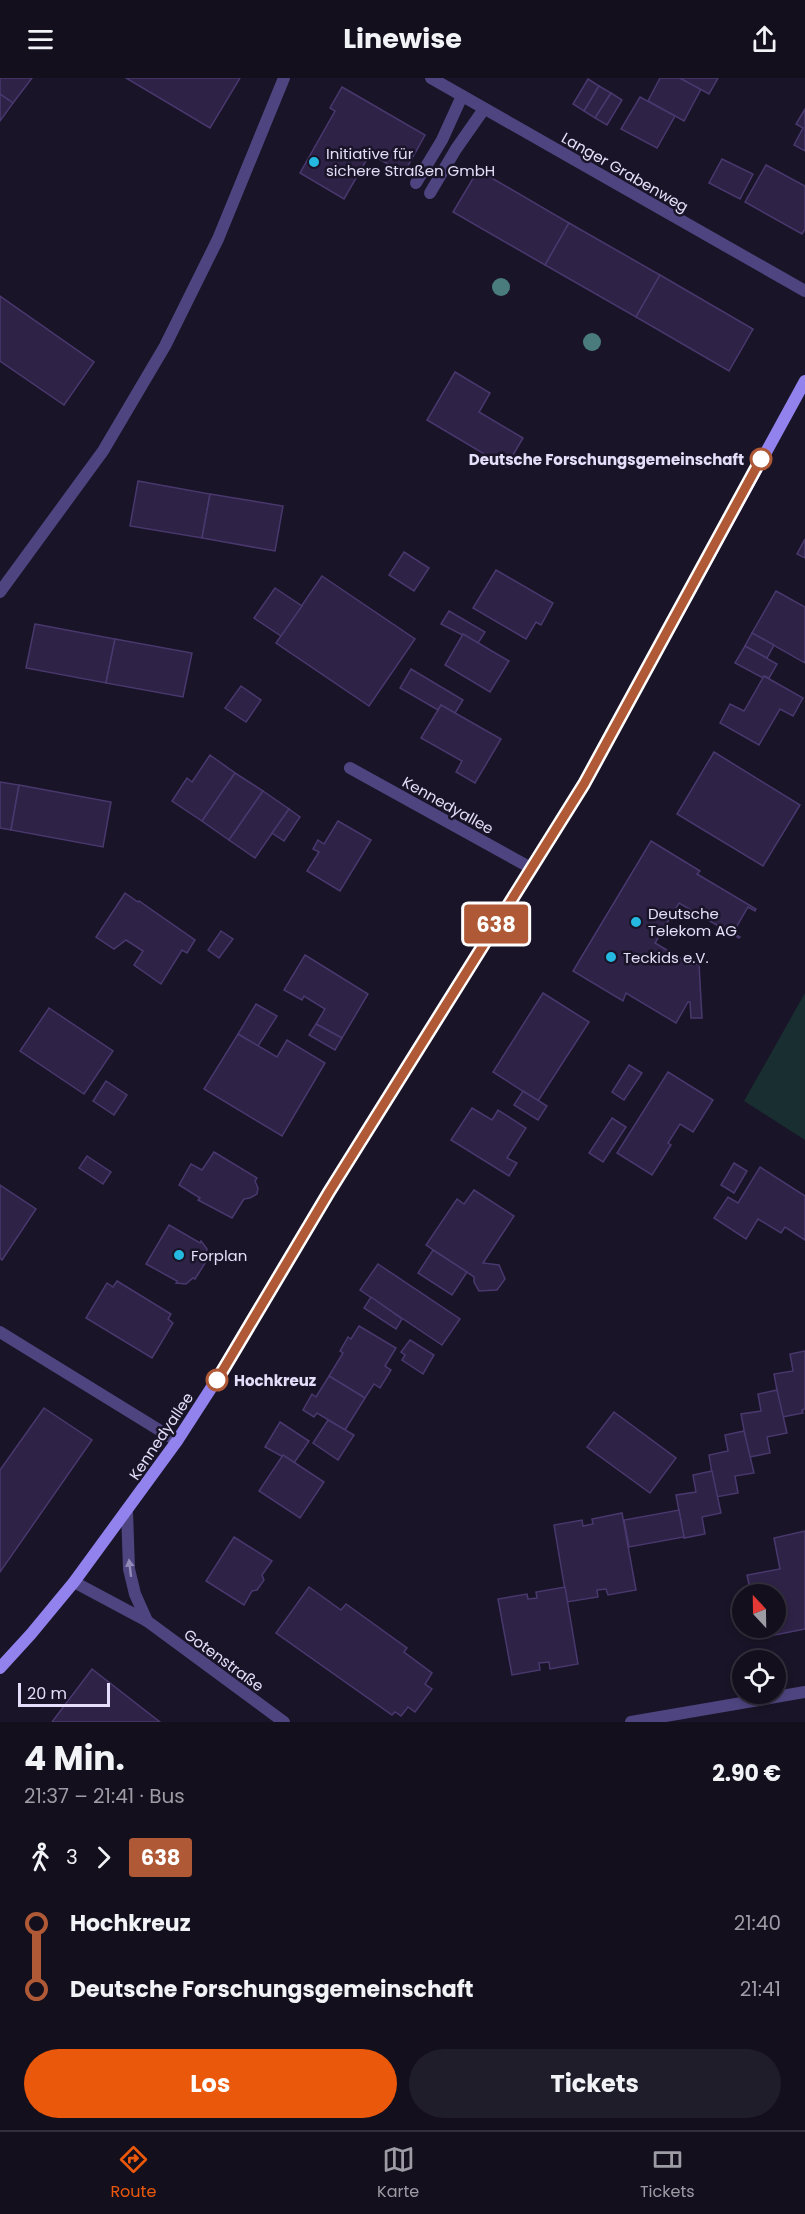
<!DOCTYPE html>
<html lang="de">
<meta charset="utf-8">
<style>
:root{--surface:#130f1d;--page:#201d2a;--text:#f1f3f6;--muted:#9d9ca4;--line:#322f3b;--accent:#ea580c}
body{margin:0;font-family:Poppins,sans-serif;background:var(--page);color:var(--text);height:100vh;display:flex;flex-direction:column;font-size:22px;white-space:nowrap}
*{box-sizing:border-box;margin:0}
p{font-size:20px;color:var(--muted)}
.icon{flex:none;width:33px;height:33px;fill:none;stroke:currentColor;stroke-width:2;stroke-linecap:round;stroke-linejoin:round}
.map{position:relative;height:1644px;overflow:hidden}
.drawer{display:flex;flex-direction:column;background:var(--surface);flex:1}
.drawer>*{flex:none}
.badge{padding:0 12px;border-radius:4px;font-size:21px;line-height:39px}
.needle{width:39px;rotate:338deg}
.tools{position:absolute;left:732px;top:1506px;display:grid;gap:12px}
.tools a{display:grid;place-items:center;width:54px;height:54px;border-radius:50%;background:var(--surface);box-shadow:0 3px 9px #0003,0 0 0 2px var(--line);font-size:30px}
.scale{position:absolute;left:18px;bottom:15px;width:92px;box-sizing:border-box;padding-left:6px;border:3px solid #e5defa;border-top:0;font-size:16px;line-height:21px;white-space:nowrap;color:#e5defa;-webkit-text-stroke:4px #191427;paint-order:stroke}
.map>.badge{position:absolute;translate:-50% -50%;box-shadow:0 0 0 3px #fff}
.legs{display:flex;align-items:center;gap:9px;height:66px;padding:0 24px;font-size:20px}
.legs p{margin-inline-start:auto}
.overview{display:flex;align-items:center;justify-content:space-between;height:102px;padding:0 24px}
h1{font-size:33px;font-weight:700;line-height:45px}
.button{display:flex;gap:12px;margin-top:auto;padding:12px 24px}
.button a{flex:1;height:69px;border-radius:36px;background:var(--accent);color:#fff;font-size:24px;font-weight:700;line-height:69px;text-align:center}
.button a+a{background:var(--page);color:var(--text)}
ul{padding:0 24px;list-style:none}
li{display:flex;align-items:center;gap:21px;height:66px;font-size:22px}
li i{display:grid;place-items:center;width:9px;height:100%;margin:0 8px;background:currentColor}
li i::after{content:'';width:15px;height:15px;margin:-8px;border:4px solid;border-radius:50%;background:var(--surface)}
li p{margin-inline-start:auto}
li:first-child i{background:linear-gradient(#0000 50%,currentColor 0)}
li:last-child i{background:linear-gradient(currentColor 50%,#0000 0)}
header{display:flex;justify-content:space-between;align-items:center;height:78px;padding:0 24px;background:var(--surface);font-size:27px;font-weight:700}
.tabs{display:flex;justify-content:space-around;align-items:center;height:84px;border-top:2px solid var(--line);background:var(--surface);font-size:16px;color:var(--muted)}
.tabs a{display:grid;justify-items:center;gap:3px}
.tabs .active{color:var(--accent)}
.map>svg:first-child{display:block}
.green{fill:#182e30}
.building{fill:#2e2246;stroke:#49386e;stroke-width:1.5}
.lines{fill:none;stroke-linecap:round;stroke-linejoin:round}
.lane{stroke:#4e4580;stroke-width:12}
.street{stroke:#4e4580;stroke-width:12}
.secondary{stroke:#9182ee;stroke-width:12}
.tree{fill:#4a7c7e}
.oneway{fill:#928ab7}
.line-1-casing{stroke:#fff;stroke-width:14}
.line-1{stroke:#af5936;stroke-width:9}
.poi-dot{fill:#25b8e0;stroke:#191427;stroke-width:2}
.stop-1-dot{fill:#fff;stroke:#af5936;stroke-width:3}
.labels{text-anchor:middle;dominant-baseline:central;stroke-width:5;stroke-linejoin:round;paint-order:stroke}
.poi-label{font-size:15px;fill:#e5defa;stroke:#191427;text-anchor:start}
.street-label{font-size:15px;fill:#e5defa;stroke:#191427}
.stop-label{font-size:15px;font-weight:bold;fill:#e5defa;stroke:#191427;text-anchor:end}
</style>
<header><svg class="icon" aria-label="menu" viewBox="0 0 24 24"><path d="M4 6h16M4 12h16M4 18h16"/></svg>Linewise<svg class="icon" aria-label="share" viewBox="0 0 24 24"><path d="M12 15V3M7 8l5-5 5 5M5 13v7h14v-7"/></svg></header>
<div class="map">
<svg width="805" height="1644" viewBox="0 0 805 1644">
<rect width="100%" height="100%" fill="#191427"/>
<!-- green -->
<polygon class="green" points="805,915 805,1062 744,1023"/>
<!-- building -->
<g class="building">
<polygon points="0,0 32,0 13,25 0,16"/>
<polygon points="126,0 240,0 210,50"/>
<polygon points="660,0 680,0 701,11 684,43 648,23"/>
<polygon points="680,0 718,0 709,16"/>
<polygon points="588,1 599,8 584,33 573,26"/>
<polygon points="599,8 611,15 595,40 584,33"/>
<polygon points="342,9 425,57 404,95 370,76 344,121 300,95 335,33 330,30"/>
<polygon points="611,15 622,22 607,47 595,40"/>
<polygon points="0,16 13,25 0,43"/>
<polygon points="640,19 675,38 657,70 621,51"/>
<polygon points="805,31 805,73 794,67 803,50 796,46"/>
<polygon points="722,81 753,96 740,121 709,105"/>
<polygon points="766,87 805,108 805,151 802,156 745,124"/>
<polygon points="478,92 569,145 545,187 453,134"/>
<polygon points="569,145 660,197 636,239 545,187"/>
<polygon points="660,197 753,251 729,293 636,239"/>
<polygon points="0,218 94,284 64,327 0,283"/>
<polygon points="455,294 490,315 479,334 523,360 506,389 427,342"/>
<polygon points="138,403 210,416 202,460 130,448"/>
<polygon points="210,416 283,428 275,473 202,460"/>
<polygon points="805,461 805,480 797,476"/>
<polygon points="404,474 429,490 414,513 389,497"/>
<polygon points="496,492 553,525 541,547 536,544 526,561 473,530"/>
<polygon points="322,498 415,561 369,628 276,565"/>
<polygon points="275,510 302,528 281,558 254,540"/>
<polygon points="776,513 805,529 805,585 752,555"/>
<polygon points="449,533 485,554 478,565 441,546"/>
<polygon points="35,546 115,561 106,605 26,590"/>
<polygon points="752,555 774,567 767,580 745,568"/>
<polygon points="463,556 509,583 490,614 445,587"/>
<polygon points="115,561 192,575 183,619 106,605"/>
<polygon points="745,568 777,586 769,600 764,598 763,600 735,585"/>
<polygon points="411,591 463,622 455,635 441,627 438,632 400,610"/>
<polygon points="764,598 803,620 793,638 780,631 759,667 720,645 730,626 744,633"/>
<polygon points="241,608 261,622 246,644 225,630"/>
<polygon points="441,627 501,661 475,705 456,694 462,683 421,660"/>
<polygon points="714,674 800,727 763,788 677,736"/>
<polygon points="210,677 235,695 202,743 172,723 187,700 192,704"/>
<polygon points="235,695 263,713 229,762 202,743"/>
<polygon points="0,704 19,707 11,752 0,750"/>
<polygon points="19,707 111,724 103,769 11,752"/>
<polygon points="263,713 289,731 255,780 229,762"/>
<polygon points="289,731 300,739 284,763 272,755"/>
<polygon points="338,743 371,762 340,813 307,793 319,774 313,771 318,762 324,766"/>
<polygon points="651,763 700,793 697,796 756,831 755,833 748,829 733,855 740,859 739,860 679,825 655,865 687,884 687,887 699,886 702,940 691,940 690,924 688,924 676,945 626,915 623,923 573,893"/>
<polygon points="125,815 138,824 139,823 195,862 187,875 182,872 161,906 134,887 143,873 126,862 114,871 96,859"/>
<polygon points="221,853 233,861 219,880 208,872"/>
<polygon points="305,877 368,916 342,960 316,946 325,931 304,918 302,922 284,912"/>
<polygon points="543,915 589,944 538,1023 493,994"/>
<polygon points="256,926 277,938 258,968 238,956"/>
<polygon points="49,930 113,973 84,1016 20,973"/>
<polygon points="316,946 342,960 335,972 309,957"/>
<polygon points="238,956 277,979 287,962 325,985 282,1058 204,1011"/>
<polygon points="629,987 642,995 624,1022 612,1014"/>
<polygon points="668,994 713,1022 693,1054 680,1046 668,1065 671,1067 652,1097 617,1075"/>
<polygon points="106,1003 127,1017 114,1037 93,1023"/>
<polygon points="523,1013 547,1028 538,1042 514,1027"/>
<polygon points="472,1030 492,1042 498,1032 526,1050 507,1080 517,1085 509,1098 451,1062"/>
<polygon points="612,1040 626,1049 603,1084 589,1075"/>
<polygon points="214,1074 257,1100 255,1103 258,1110 257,1116 250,1120 244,1121 232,1140 198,1122 200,1120 179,1107 191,1086 202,1092"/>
<polygon points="87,1078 111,1094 103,1106 79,1090"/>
<polygon points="734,1085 747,1093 734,1115 721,1107"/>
<polygon points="760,1089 805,1118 805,1162 785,1149 781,1155 758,1141 746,1161 714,1140 728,1119 738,1125"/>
<polygon points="0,1107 36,1131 2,1182 0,1180"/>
<polygon points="474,1112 514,1138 483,1185 499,1187 505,1201 497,1212 479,1213 474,1204 474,1199 426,1167 457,1121 464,1126"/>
<polygon points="169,1147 200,1165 201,1163 207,1171 205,1181 207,1182 195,1201 193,1200 186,1206 176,1205 177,1203 146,1186"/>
<polygon points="433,1172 467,1194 452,1217 418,1195"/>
<polygon points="378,1186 460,1241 442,1267 360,1212"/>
<polygon points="117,1203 171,1236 168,1241 173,1245 152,1280 86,1240 107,1205 113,1209"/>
<polygon points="371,1219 402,1241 396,1251 364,1230"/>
<polygon points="359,1248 396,1270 385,1288 391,1292 380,1310 374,1306 365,1320 329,1298 343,1275 340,1273 348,1259 351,1261"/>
<polygon points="410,1262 434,1277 423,1296 402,1282 405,1277 401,1274"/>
<polygon points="805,1273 805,1331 802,1332 803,1335 782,1339 774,1296 793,1293 790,1276"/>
<polygon points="329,1298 365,1320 345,1352 317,1335 314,1339 303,1332 312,1316 316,1319"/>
<polygon points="777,1312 787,1355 767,1359 770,1375 749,1379 741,1336 761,1333 758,1316"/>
<polygon points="44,1330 92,1362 0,1494 0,1392"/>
<polygon points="614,1334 676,1380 650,1415 587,1369"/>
<polygon points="328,1342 354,1357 338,1382 313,1365"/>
<polygon points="280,1344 309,1363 294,1385 265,1369"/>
<polygon points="744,1353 754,1395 735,1398 738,1415 716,1419 709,1377 728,1373 725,1357"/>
<polygon points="283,1377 324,1404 300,1440 259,1413"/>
<polygon points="712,1393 721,1435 702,1439 705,1456 684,1460 676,1417 696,1414 693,1397"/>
<polygon points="679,1432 684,1459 629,1469 624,1442"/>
<polygon points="622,1435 636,1512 608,1517 606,1511 597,1512 598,1519 567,1524 554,1447 582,1442 583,1448 593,1446 592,1441"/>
<polygon points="805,1453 805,1551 760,1560 758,1550 776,1550 776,1516 751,1516 747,1497 780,1491 774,1460"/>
<polygon points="234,1459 272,1483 262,1497 264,1502 257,1512 252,1513 244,1527 206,1503"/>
<polygon points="309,1509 341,1532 346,1526 407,1570 404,1574 432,1595 425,1606 432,1611 415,1634 408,1629 401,1638 395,1634 392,1637 276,1555"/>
<polygon points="565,1509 578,1586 550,1591 549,1584 539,1585 540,1592 512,1597 498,1521 527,1516 528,1521 537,1520 536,1514"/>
<polygon points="92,1591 160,1644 52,1644"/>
</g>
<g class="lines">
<!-- lane -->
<g class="lane">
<polyline points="416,105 442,62 462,18"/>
<polyline points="430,115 456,71 484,31"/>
</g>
<!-- street -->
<g class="street">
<polyline points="431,0 805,213"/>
<polyline points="0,514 103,373 165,268 218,161 284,0"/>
<polyline points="350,690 531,790"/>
<polyline points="0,1254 177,1363"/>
<polyline points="127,1433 129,1491 135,1516 147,1543"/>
<polyline points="74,1504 147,1543 284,1644"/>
<polyline points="631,1644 805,1614"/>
</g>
<!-- secondary -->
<polyline class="secondary" points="0,1590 31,1556 74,1504 177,1363 217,1301 329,1114 584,706 805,303"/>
</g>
<!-- trees -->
<g class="tree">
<circle cx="501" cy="209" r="9"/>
<circle cx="592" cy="264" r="9"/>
</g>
<!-- one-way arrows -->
<defs><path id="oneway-solid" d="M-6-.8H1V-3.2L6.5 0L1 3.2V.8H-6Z" transform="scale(1.5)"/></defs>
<use class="oneway" href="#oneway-solid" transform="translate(130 1490) rotate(-97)"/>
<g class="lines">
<defs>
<polyline id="line-1" points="217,1302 329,1114 584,706 761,381"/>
</defs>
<!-- line-1 casing -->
<use href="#line-1" class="line-1-casing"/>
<!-- line-1 -->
<use href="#line-1" class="line-1"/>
</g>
<!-- markers -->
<g class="poi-dot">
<circle cx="314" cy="84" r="6"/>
<circle cx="636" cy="844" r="6"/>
<circle cx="611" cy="879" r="6"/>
<circle cx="179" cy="1177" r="6"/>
</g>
<g class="stop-1-dot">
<circle cx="761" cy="381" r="10"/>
<circle cx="217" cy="1302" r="10"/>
</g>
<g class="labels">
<!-- poi labels -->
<g class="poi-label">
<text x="326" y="75">Initiative für<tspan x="326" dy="17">sichere Straßen GmbH</tspan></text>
<text x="648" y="835">Deutsche<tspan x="648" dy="17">Telekom AG</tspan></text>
<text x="623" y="879">Teckids e.V.</text>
<text x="191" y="1177">Forplan</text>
</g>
<!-- street labels -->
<g class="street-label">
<text transform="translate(625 94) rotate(30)">Langer Grabenweg</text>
<text transform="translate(448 727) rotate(29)">Kennedyallee</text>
<text transform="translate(161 1358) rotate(-56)">Kennedyallee</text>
<text transform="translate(224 1582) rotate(36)">Gotenstraße</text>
</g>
<!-- stop labels -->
<g class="stop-label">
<text x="744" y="381">Deutsche Forschungsgemeinschaft</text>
<text x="234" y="1302" text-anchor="start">Hochkreuz</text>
</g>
</g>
</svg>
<div class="tools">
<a><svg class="needle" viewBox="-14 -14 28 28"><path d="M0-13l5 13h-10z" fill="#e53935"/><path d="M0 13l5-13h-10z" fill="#9d9ca4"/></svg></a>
<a><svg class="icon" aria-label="locate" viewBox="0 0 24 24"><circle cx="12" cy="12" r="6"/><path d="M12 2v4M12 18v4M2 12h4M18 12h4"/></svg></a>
</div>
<div class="scale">20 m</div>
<b class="badge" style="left:496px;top:846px;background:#af5936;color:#fff">638</b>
</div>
<section class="drawer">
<div class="overview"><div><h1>4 Min.</h1><p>21:37 – 21:41 · Bus</p></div><b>2.90 €</b></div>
<div class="legs"><svg class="icon" aria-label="walk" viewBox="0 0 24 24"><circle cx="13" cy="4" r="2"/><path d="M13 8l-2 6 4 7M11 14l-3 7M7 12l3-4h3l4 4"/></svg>3<svg class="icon" aria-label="forward" viewBox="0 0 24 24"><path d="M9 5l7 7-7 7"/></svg><b class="badge" style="background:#af5936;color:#fff">638</b></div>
<ul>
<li><i style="color:#af5936"></i><b>Hochkreuz</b><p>21:40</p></li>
<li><i style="color:#af5936"></i><b>Deutsche Forschungsgemeinschaft</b><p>21:41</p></li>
</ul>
<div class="button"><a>Los</a><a>Tickets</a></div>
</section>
<nav class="tabs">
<a class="active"><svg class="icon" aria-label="directions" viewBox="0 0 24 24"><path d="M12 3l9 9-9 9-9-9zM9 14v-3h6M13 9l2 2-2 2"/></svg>Route</a>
<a><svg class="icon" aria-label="map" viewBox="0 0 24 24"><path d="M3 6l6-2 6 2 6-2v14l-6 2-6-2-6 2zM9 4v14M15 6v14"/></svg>Karte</a>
<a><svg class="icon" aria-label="tickets" viewBox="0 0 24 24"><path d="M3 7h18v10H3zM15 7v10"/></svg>Tickets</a>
</nav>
